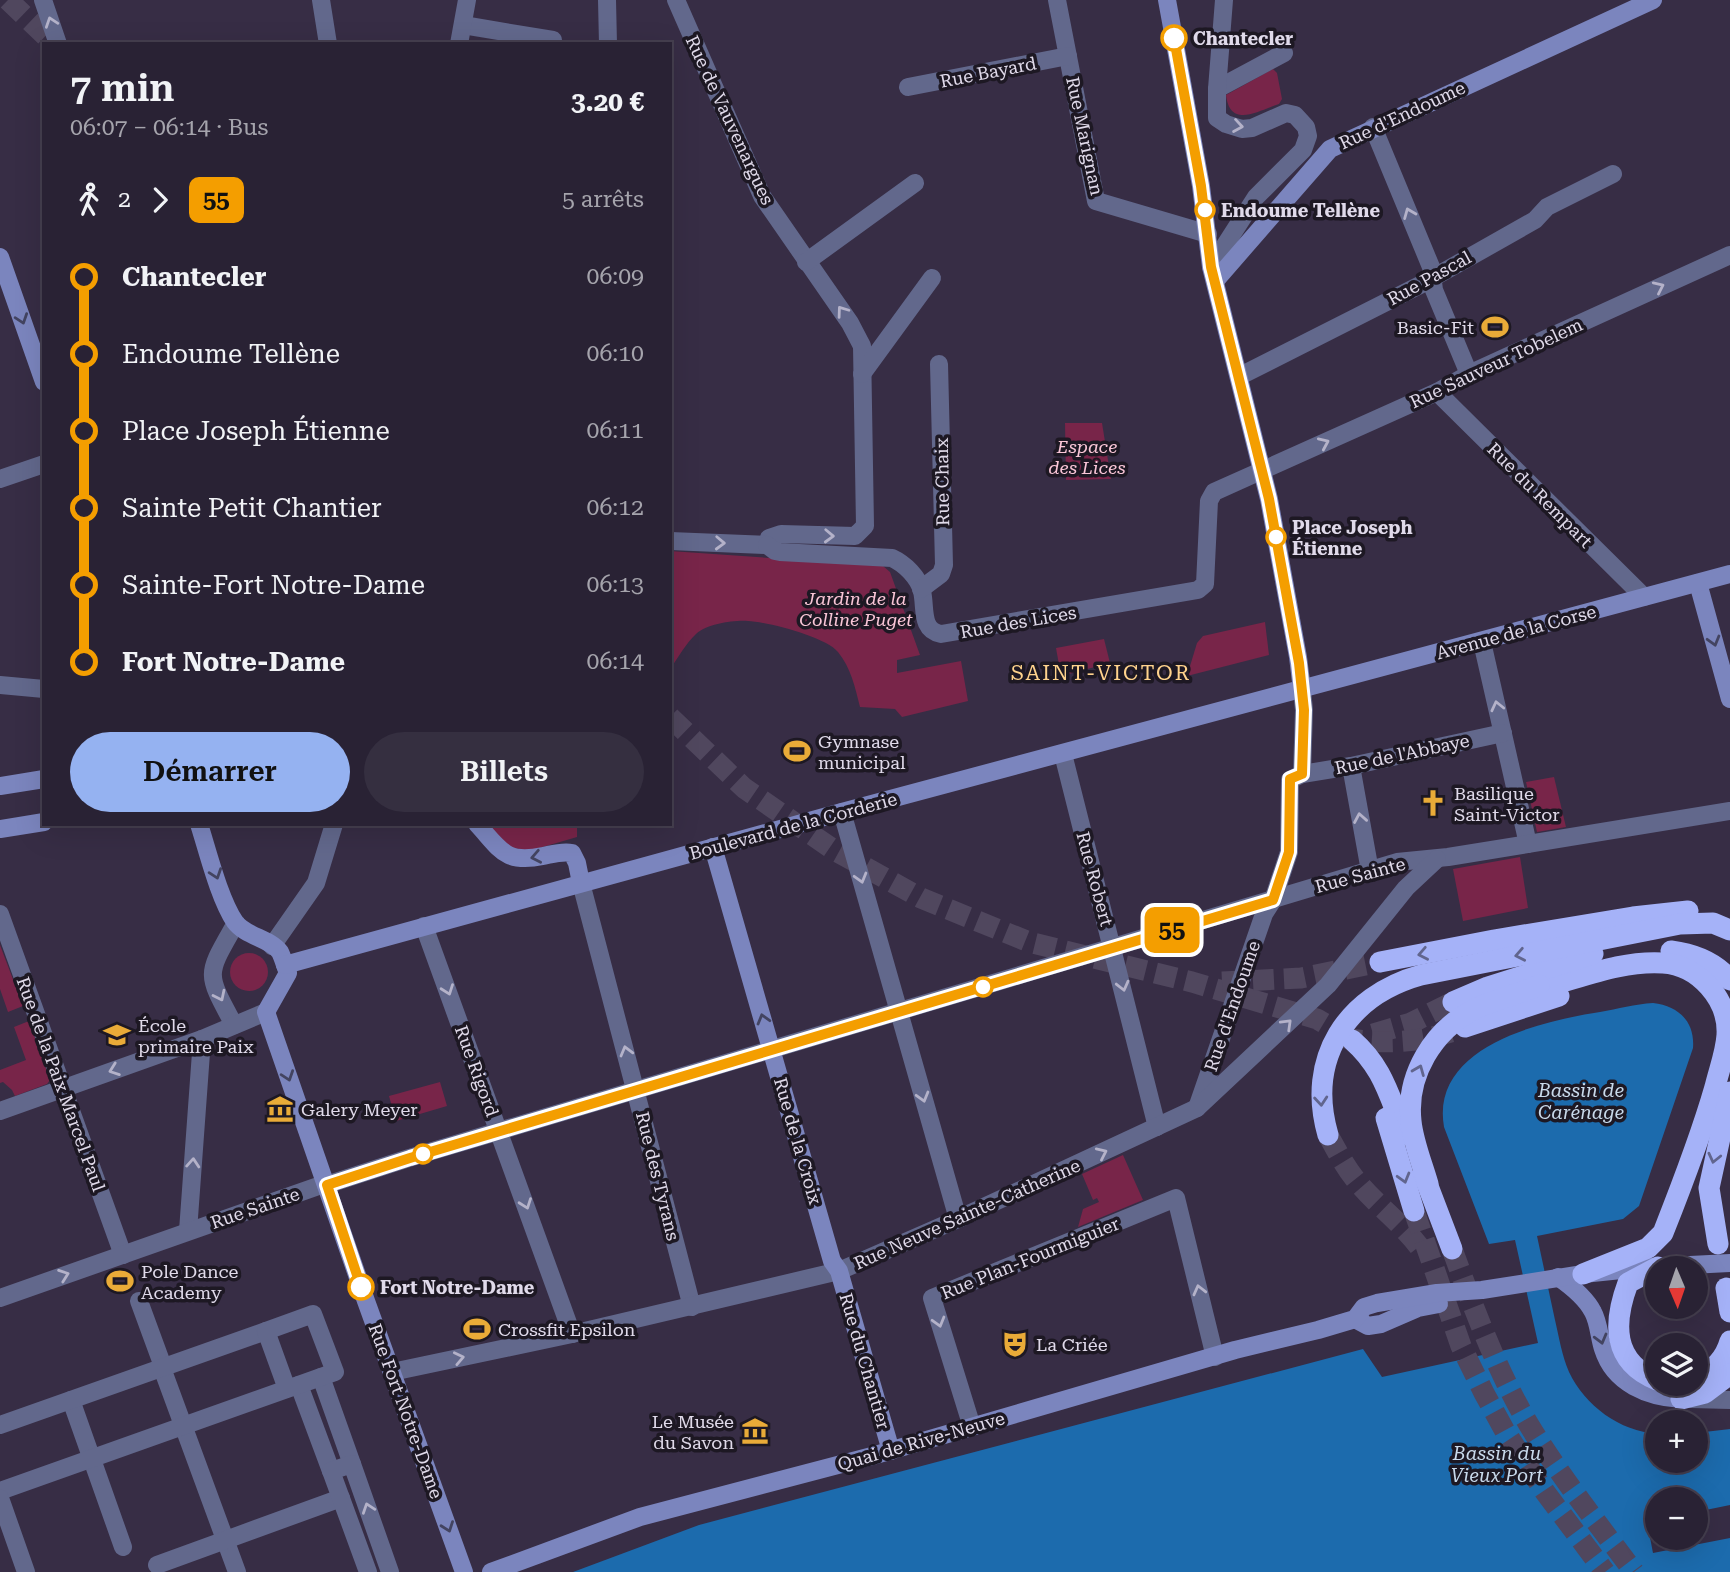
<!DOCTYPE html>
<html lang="fr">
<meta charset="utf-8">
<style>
:root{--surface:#292234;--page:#352f40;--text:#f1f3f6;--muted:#a5a4ac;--line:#453f4f;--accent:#95b2f1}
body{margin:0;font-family:"Roboto Serif",serif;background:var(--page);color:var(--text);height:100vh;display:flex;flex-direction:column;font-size:26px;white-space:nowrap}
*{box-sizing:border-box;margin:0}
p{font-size:23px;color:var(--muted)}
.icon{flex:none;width:38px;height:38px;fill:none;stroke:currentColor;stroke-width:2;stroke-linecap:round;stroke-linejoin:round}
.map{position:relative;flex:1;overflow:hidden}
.panel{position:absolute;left:42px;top:42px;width:630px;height:784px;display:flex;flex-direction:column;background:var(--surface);border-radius:0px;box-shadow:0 7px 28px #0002,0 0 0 2px var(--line)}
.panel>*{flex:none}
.badge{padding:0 14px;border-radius:10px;font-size:24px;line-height:46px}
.needle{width:46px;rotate:178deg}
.fabs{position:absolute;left:1645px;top:1256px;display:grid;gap:14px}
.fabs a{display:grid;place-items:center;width:63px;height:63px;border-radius:50%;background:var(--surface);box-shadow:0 7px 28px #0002,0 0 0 2px var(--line);font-size:35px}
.map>.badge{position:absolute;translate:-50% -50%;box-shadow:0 0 0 4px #fff}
.legs{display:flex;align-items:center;gap:10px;height:77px;padding:0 28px;font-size:23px}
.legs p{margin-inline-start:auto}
.head{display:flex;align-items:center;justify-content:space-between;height:119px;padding:0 28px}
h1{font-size:38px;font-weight:600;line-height:52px}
.action{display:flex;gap:14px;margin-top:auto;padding:14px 28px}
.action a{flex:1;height:80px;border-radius:42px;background:var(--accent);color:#111;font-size:28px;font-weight:600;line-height:80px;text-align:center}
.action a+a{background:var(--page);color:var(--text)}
ul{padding:0 28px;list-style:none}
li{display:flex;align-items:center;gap:24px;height:77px;font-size:26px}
li i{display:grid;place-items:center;width:10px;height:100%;margin:0 9px;background:currentColor}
li i::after{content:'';width:18px;height:18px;margin:-9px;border:5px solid;border-radius:50%;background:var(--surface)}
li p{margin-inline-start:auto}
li:first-child i{background:linear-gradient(#0000 50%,currentColor 0)}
li:last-child i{background:linear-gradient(currentColor 50%,#0000 0)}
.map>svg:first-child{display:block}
.green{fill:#782549}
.water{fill:#1c6bad;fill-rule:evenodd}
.pier{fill:#372d45}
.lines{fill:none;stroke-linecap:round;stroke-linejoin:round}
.highway-tunnel{stroke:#50475e;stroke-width:21;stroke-dasharray:21 10;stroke-linecap:butt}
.street{stroke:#62688c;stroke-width:18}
.secondary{stroke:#7b85be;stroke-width:18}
.highway{stroke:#a5b2f8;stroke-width:21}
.oneway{stroke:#b4b2c9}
.oneway2{stroke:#434461}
.oneway3{stroke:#61658e}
.line-1-casing{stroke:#fff;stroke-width:16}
.line-1{stroke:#f49e00;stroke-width:10}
.stop-1-dot{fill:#fff;stroke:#f49e00;stroke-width:3.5}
.labels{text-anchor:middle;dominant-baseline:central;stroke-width:7;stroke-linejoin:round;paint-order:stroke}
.stop-label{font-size:18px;font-weight:bold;fill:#e0daea;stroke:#1d1823;text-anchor:start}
.street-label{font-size:18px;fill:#e0daea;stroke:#1d1823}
.poi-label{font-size:18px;fill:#e0daea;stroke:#1d1823;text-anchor:start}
.park-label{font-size:18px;font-style:italic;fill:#fac6d7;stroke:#1d1823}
.water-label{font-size:19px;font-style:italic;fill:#c8d9eb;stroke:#1d1823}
.quarter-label{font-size:21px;letter-spacing:2px;fill:#ffd38d;stroke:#1d1823}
</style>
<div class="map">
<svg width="1730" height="1572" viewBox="0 0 1730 1572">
<rect width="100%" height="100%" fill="#372d45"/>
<!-- green -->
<g class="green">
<path d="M1273 69 1277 73 1282 99 1279 104C1258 111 1230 129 1226 95Z"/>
<polygon points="1065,423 1102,423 1111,479 1066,480"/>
<path d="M670 551 883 566 890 572 920 655 897 660V673L961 661 968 701 902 717 895 709 860 707C855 687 851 668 838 652 826 637 768 622 748 621 733 620 707 624 696 634 686 643 678 658 670 669Z"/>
<polygon points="1265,622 1269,655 1187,676 1197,643 1203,636"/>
<polygon points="1104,639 1110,663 1061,676 1056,648"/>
<polygon points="1554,777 1566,827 1537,832 1526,782"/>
<polygon points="488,824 577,824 577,837 529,851 509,847"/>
<polygon points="1520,857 1528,908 1463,921 1453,869"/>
<polygon points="0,945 23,1006 8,1012 0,989"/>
<circle cx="249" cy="972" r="19"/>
<polygon points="29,1021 50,1080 47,1084 15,1096 12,1090 3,1082 0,1083 0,1070 26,1060 14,1027"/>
<polygon points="440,1082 447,1106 396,1121 389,1096"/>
<polygon points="1123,1155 1143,1200 1078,1227 1083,1209 1099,1202 1097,1198 1093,1200 1082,1174"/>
</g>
<!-- water -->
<path class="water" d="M1653 1003C1679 1006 1695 1022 1693 1048L1639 1206 1623 1219 1537 1236C1543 1264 1549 1292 1555 1320 1559 1337 1562 1356 1569 1372 1585 1406 1620 1431 1657 1434V1461H1696V1433L1730 1429V1572H573L699 1525 1363 1349 1382 1377 1538 1343 1515 1240 1489 1244 1444 1127C1430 1046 1542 1021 1600 1012 1618 1009 1635 1004 1653 1003ZM1657 1500H1696V1538H1657Z"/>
<!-- pier -->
<polygon class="pier" points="1730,1505 1730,1538 1653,1553 1647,1522 1657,1520 1657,1538 1696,1538 1696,1512"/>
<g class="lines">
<!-- highway-tunnel -->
<g class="highway-tunnel">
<polyline points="8,0 54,44"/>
<polyline points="670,717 744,788 834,850 921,898 1029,942 1192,982 1317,1019 1352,1040"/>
<polyline points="1222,982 1301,978 1380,962"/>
<polyline points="1373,1034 1411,1023 1453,1002"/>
<path d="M1341 1037C1378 1045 1415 1043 1451 1032"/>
<path d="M1328 1135C1338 1153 1347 1171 1361 1186 1381 1209 1406 1227 1423 1252"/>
<polyline points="1414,1211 1461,1346 1484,1393 1506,1433 1545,1492 1605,1572"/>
<path d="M1452 1249C1474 1309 1496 1369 1529 1425 1560 1476 1598 1524 1634 1572"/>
</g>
<!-- street -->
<g class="street">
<polyline points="43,0 58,44"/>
<polyline points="321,0 328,44"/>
<polyline points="607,0 608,44"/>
<polyline points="676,0 762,196 850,323 862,346 865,526 855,536 781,534 769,538 767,545"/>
<polyline points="1057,0 1096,201 1208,234"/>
<polyline points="463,25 553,40"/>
<polyline points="459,44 467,0"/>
<polyline points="908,87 1068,56"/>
<polyline points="1217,89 1284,53"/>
<polyline points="1373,127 1431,267 1434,290 1469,374"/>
<polyline points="806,262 915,183"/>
<polyline points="1211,267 1256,197 1303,150 1308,136 1306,127 1295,115 1286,113 1252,128 1242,129 1226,124 1217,118 1217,89 1224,0"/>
<polyline points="862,374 932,278"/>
<polyline points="1240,376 1422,284 1535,220 1547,207 1613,174"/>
<polyline points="1437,392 1644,597"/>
<polyline points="0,479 44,464"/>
<polyline points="670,541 767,545"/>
<path d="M767 545 775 551 780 552 892 558C905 564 918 577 922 591 926 608 920 630 941 634L1198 590 1205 584 1209 501 1214 492 1437 392 1469 374 1730 255"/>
<polyline points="921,589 941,574 944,565 939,364"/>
<polyline points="1482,642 1528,844"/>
<polyline points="0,685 44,689"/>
<polyline points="1063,754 1157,1127"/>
<polyline points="1351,766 1370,871"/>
<polyline points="1302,774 1351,766 1503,733"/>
<polyline points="842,812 958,1219"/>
<polyline points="581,883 692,1307"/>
<polyline points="0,914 123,1255"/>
<polyline points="424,926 572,1334"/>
<polyline points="272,946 316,883 334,824"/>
<path d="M234 1025C205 971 206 976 236 923"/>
<polyline points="1197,1108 1264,914 1273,900 1289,852 1290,780 1302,774 1304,710 1302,690"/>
<polyline points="0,1111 202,1039 266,1012"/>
<polyline points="188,1231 202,1039"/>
<polyline points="0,1298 324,1184 326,1185 409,1158 1397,862 1448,857 1730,811"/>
<polyline points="139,1301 161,1361"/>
<polyline points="162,1368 237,1572"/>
<polyline points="392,1372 572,1334 839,1271 958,1219 1197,1108 1328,985 1406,888 1437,859"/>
<polyline points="321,1377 352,1464"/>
<polyline points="299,1385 331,1471"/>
<polyline points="1691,1399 1730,1400"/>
<polyline points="71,1400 123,1547"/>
<polyline points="0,1425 266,1331"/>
<polyline points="972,1427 932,1298 1176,1198 1215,1357"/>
<polyline points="0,1491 335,1372 313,1314 266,1331 287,1389"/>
<polyline points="0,1498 26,1572"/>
<polyline points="157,1565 341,1498"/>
<polyline points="368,1572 331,1471 352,1464 390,1572"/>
</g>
<!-- secondary -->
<g class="secondary">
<polyline points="1167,0 1201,186 1211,267 1269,499 1298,657 1302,690"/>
<polyline points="0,257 44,382"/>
<polyline points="1215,281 1330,149 1653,0"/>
<polyline points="1698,583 1730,699"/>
<polyline points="0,786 44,779"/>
<path d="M199 824C208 852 219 898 235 922 246 937 270 938 280 952 283 958 285 966 288 973L266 1012 366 1301 464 1572"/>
<path d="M477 824C501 850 505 864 543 856 553 854 562 851 572 853L577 863 581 883"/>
<polyline points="0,829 44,822"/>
<polyline points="713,847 832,1261 839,1271 891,1451"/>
<polyline points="285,965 842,812 1730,574"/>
<path d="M1558 1277C1571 1286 1586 1298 1593 1312 1599 1323 1599 1337 1603 1349 1614 1384 1648 1397 1681 1399"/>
<polyline points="1355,1319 1368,1326 1381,1324 1418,1308 1439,1304"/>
<polyline points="491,1572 640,1517 872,1456 1235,1350 1318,1330 1355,1319 1364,1307 1377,1303 1437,1293 1482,1290 1583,1274 1650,1267 1730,1263"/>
</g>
<!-- highway -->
<g class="highway">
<path d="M1671 951C1694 954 1715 962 1730 980"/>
<polyline points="1380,962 1494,940 1633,917 1688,911"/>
<path d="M1527 991C1572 982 1616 960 1663 963 1698 965 1729 999 1727 1035 1726 1052 1719 1070 1715 1087 1701 1136 1682 1185 1663 1233L1648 1248 1583 1274"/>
<polyline points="1453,1002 1488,987 1593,954"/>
<polyline points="1465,1027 1559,996"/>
<path d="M1352 1040C1384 1068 1389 1097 1405 1134"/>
<polyline points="1386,1118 1414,1211"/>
<path d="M1328 1135C1306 1059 1346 996 1421 975L1680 924 1713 923 1730 930"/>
<polyline points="1423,1173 1452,1249"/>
<path d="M1428 1184C1422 1163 1413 1142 1411 1121 1406 1075 1433 1031 1473 1010 1494 999 1518 995 1539 985"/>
<polyline points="1718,1244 1709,1188 1730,1092"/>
<polyline points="1726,1288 1730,1312"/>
<path d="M1696 1378C1713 1371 1725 1359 1730 1341"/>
<path d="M1657 1380C1612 1362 1613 1323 1628 1283L1658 1267"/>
<polyline points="1681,1399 1705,1393 1730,1374"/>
</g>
</g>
<!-- one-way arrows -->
<defs><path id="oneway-chevron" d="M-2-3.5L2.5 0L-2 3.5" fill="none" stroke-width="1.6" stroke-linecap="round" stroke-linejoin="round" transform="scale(1.75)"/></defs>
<g class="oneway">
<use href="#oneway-chevron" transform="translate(51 22) rotate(-109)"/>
<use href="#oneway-chevron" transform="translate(1238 126) rotate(9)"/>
<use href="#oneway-chevron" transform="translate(1409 213) rotate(-112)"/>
<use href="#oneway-chevron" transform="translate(1659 287) rotate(-25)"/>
<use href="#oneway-chevron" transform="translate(842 311) rotate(-126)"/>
<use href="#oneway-chevron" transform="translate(1324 443) rotate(-24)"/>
<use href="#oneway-chevron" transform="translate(829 536) rotate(2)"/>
<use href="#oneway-chevron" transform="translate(720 543) rotate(2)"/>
<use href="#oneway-chevron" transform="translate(1497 706) rotate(-103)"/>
<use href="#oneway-chevron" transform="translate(1360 818) rotate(-100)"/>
<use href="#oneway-chevron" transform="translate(861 878) rotate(74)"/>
<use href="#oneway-chevron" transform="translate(1123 986) rotate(76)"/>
<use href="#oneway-chevron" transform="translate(448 990) rotate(70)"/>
<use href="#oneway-chevron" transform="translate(220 996) rotate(64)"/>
<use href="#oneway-chevron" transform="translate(1287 1024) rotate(-44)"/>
<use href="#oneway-chevron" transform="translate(626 1051) rotate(-105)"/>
<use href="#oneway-chevron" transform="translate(114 1070) rotate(160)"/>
<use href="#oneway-chevron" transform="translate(923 1097) rotate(74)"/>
<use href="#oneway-chevron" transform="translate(1102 1153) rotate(-25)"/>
<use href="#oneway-chevron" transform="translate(193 1163) rotate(-86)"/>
<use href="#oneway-chevron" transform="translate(526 1204) rotate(70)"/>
<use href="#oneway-chevron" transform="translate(64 1275) rotate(-20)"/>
<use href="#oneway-chevron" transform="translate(1199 1290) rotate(-104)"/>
<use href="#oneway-chevron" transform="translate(939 1322) rotate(74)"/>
<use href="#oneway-chevron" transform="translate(459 1358) rotate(-12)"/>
<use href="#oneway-chevron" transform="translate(368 1508) rotate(-109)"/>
</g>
<g class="oneway2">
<use href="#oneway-chevron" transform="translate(22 319) rotate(71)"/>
<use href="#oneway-chevron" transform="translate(1714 641) rotate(74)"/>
<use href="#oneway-chevron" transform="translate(536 857) rotate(169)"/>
<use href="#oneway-chevron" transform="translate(216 874) rotate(71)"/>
<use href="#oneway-chevron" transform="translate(763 1019) rotate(-106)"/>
<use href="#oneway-chevron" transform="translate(288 1076) rotate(71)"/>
<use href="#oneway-chevron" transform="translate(1601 1339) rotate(75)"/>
<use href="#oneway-chevron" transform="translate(448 1527) rotate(70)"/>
</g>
<g class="oneway3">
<use href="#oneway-chevron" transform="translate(1423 954) rotate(169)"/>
<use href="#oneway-chevron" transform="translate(1520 955) rotate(169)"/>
<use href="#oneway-chevron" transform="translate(1419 1070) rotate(-68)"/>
<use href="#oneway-chevron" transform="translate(1321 1101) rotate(85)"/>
<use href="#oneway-chevron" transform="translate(1714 1158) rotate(103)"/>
<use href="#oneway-chevron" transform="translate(1404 1178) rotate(74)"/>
</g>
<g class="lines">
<defs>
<polyline id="line-1" points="361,1287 327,1185 410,1158 1273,900 1289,852 1290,779 1302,774 1304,710 1299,663 1269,499 1211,267 1201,186 1174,38"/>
</defs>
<!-- line-1 casing -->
<use href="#line-1" class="line-1-casing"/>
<!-- line-1 -->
<use href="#line-1" class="line-1"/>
</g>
<!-- icons -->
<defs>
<symbol id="stadium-bare" viewBox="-9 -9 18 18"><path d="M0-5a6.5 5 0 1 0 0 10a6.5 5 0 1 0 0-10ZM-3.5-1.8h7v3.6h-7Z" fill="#e9ab38" stroke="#1d1823" stroke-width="2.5" paint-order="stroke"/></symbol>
<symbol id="church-bare" viewBox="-9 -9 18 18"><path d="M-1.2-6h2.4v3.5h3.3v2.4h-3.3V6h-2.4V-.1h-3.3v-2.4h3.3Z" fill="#e9ab38" stroke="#1d1823" stroke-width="2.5" paint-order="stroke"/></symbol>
<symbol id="school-bare" viewBox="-9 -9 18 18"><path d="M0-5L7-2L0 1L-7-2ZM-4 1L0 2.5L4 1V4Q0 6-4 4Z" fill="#e9ab38" stroke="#1d1823" stroke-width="2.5" paint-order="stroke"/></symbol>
<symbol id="museum-bare" viewBox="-9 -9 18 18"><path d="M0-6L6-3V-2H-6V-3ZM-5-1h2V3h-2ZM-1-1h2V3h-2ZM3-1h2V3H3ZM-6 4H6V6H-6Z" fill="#e9ab38" stroke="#1d1823" stroke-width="2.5" paint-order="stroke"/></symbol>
<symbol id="theatre-bare" viewBox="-9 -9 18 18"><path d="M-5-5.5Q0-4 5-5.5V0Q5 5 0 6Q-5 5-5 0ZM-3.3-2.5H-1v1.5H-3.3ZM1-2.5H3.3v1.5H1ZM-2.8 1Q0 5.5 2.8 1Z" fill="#e9ab38" stroke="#1d1823" stroke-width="2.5" paint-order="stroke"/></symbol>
</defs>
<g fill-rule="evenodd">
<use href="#stadium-bare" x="1476" y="308" width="38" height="38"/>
<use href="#stadium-bare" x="778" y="732" width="38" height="38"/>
<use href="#church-bare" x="1414" y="784" width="38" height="38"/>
<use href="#school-bare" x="98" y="1016" width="38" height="38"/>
<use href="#museum-bare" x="261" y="1090" width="38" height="38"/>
<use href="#stadium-bare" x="101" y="1262" width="38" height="38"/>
<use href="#stadium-bare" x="458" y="1310" width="38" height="38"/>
<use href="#theatre-bare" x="996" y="1325" width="38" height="38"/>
<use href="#museum-bare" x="736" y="1412" width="38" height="38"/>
</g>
<!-- markers -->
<g class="stop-1-dot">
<circle cx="1174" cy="38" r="12"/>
<circle cx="1205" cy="210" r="9"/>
<circle cx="1276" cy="537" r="9"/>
<circle cx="983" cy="987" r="9"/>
<circle cx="423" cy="1154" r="9"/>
<circle cx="361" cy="1287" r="12"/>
</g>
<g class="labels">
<!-- stop labels -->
<g class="stop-label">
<text x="1193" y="38">Chantecler</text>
<text x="1221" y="210">Endoume Tellène</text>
<text x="1292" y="527">Place Joseph<tspan x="1292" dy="21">Étienne</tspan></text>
<text x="380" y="1287">Fort Notre-Dame</text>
</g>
<!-- street labels -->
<g class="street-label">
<text transform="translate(988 72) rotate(-11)">Rue Bayard</text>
<text transform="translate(1402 115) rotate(-25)">Rue d'Endoume</text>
<text transform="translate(730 120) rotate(65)">Rue de Vauvenargues</text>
<text transform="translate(1085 136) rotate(78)">Rue Marignan</text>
<text transform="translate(1429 278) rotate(-29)">Rue Pascal</text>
<text transform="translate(1496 363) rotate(-25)">Rue Sauveur Tobelem</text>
<text transform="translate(942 482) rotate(-91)">Rue Chaix</text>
<text transform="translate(1540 495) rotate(45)">Rue du Rempart</text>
<text transform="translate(1018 622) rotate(-10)">Rue des Lices</text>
<text transform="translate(1516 632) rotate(-15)">Avenue de la Corse</text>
<text transform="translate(1402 754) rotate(-12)">Rue de l'Abbaye</text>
<text transform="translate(793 826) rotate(-15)">Boulevard de la Corderie</text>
<text transform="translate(1360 875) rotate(-15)">Rue Sainte</text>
<text transform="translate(1095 879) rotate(75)">Rue Robert</text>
<text transform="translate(1232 1006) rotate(-71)">Rue d'Endoume</text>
<text transform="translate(477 1071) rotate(70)">Rue Rigord</text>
<text transform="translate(61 1084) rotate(70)">Rue de la Paix Marcel Paul</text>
<text transform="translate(798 1141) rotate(74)">Rue de la Croix</text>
<text transform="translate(658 1176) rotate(76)">Rue des Tyrans</text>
<text transform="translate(255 1208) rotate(-19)">Rue Sainte</text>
<text transform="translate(967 1214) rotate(-24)">Rue Neuve Sainte-Catherine</text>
<text transform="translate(1030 1258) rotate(-22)">Rue Plan-Fourmiguier</text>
<text transform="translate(865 1361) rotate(74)">Rue du Chantier</text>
<text transform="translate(406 1411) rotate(70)">Rue Fort Notre-Dame</text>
<text transform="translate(921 1441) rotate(-16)">Quai de Rive-Neuve</text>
</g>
<!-- poi labels -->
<g class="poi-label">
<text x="1474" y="327" text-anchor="end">Basic-Fit</text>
<text x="818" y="741">Gymnase<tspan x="818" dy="21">municipal</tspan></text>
<text x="1454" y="793">Basilique<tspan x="1454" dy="21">Saint-Victor</tspan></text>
<text x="138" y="1025">École<tspan x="138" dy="21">primaire Paix</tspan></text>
<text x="301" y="1109">Galery Meyer</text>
<text x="141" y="1271">Pole Dance<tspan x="141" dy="21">Academy</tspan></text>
<text x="498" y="1329">Crossfit Epsilon</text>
<text x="1036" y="1344">La Criée</text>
<text x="734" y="1421" text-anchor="end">Le Musée<tspan x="734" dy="21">du Savon</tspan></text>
</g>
<!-- park labels -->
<g class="park-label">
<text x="1087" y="446">Espace<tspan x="1087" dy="21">des Lices</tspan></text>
<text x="856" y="598">Jardin de la<tspan x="856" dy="21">Colline Puget</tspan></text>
</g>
<!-- water labels -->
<g class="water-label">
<text x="1581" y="1090">Bassin de<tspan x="1581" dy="22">Carénage</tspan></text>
<text x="1497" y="1453">Bassin du<tspan x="1497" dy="22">Vieux Port</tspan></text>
</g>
<!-- quarter labels -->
<g class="quarter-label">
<text x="1101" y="673">SAINT-VICTOR</text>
</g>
</g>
</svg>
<div class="fabs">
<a><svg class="needle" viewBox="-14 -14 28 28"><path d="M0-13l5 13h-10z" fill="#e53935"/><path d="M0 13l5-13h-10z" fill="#a5a4ac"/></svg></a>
<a><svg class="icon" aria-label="layers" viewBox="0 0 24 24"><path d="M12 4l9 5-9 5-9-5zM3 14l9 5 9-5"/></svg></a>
<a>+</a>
<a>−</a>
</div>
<b class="badge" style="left:1172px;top:930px;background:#f49e00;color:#111">55</b>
<section class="panel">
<div class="head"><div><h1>7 min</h1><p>06:07 – 06:14 · Bus</p></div><b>3.20 €</b></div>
<div class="legs"><svg class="icon" aria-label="walk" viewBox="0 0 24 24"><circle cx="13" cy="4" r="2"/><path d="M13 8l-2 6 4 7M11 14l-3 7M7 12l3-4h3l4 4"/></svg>2<svg class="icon" aria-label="forward" viewBox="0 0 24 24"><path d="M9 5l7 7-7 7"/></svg><b class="badge" style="background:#f49e00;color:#111">55</b><p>5 arrêts</p></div>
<ul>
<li><i style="color:#f49e00"></i><b>Chantecler</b><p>06:09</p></li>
<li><i style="color:#f49e00"></i><span>Endoume Tellène</span><p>06:10</p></li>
<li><i style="color:#f49e00"></i><span>Place Joseph Étienne</span><p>06:11</p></li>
<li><i style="color:#f49e00"></i><span>Sainte Petit Chantier</span><p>06:12</p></li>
<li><i style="color:#f49e00"></i><span>Sainte-Fort Notre-Dame</span><p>06:13</p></li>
<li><i style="color:#f49e00"></i><b>Fort Notre-Dame</b><p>06:14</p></li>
</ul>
<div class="action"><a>Démarrer</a><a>Billets</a></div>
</section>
</div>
